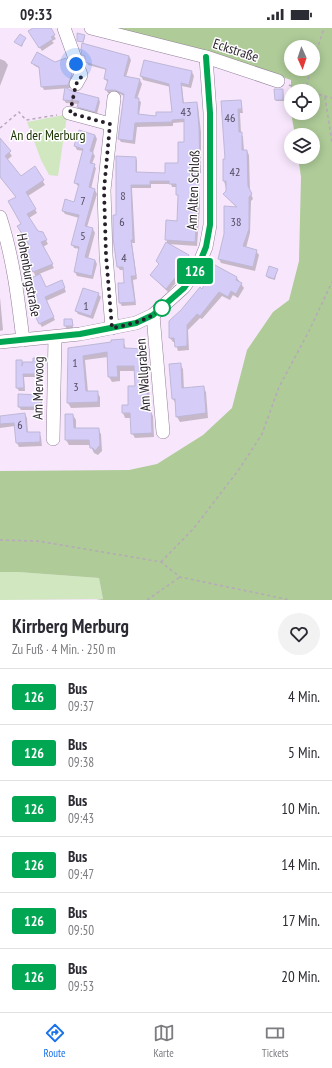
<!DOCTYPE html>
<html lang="de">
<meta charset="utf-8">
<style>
:root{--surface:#fff;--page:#f2f2f3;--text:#2b2b33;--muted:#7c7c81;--line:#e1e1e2;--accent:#1a73e8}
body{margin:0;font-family:"PT Sans Narrow",sans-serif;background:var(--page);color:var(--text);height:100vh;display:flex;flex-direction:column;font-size:15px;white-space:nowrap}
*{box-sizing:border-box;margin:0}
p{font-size:13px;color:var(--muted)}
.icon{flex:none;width:22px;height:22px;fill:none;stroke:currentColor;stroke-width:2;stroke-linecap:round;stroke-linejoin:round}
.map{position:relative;height:572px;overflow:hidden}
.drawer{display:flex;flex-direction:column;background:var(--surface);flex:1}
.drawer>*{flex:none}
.badge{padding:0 8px;border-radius:3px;font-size:14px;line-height:26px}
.needle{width:26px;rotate:177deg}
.buttons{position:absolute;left:284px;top:12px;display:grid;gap:8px}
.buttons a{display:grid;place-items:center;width:36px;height:36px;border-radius:50%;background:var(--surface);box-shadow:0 2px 10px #0003;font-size:20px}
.you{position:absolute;width:20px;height:20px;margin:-10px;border:3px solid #fff;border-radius:50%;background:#1a73e8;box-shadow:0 0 0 6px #1a73e833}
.map>.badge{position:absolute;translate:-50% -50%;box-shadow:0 0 0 2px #fff}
.round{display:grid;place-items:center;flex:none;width:42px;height:42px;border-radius:21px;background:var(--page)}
.overview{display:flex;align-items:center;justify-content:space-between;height:68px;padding:0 12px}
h1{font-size:19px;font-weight:700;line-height:30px}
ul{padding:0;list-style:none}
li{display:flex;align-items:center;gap:12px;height:56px;padding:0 12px;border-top:1px solid var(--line)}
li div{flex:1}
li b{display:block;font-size:15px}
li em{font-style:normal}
li .badge{min-width:44px;font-weight:700;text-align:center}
.status{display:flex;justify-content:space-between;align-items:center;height:28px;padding:0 20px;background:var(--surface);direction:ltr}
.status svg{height:11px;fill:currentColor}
.menu{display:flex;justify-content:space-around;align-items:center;height:56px;border-top:1px solid var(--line);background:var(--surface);font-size:11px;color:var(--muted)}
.menu a{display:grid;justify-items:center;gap:2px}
.menu .current{color:var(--accent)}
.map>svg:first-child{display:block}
.green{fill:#d0e7c0}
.forest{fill:#aecb98;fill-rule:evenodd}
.shadow{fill:#0003}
.building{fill:#d5cdf8;stroke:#beb8d6}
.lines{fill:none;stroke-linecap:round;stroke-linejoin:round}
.minor-casing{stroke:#928097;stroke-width:14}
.path{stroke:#b7a8ba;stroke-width:1.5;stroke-dasharray:3 3;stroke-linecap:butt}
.minor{stroke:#fff;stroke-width:13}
.line-casing{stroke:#fff;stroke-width:9}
.line{stroke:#00a651;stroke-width:6}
.walk{stroke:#271f29;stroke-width:4;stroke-dasharray:0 7.2}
.stop-dot{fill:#fff;stroke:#00a651;stroke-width:2}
.labels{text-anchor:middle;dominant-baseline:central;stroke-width:3;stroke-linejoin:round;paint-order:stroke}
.number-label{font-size:12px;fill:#524a5d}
.street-label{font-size:14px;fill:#271f29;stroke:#fff}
.park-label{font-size:14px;fill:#1a3300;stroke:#fff}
</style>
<div class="status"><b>09:33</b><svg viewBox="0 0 49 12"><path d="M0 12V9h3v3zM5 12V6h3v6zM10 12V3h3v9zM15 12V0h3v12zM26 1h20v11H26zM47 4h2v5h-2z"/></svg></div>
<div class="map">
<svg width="332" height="572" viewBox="0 0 332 572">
<rect width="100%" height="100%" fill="#f8e7fc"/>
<!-- green -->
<g class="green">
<polygon points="64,87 67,88 58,148 49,147 41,132 27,94"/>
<polygon points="0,544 18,544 99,550 103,571 0,572"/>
</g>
<!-- forest -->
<path class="forest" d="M111 0H332V572H96L103 571 99 550 18 544H0V443L129 442 157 436 203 407 232 380 247 322 273 284 289 272 299 233 301 149 298 129H313V107H295L291 85H313V63H291V67V52L211 24ZM291 19H313V41H291Z"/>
<!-- shadow -->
<g class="shadow">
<polygon points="35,0 49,0 56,11 52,13 54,15 42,23 30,4"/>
<polygon points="84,8 85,9 83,16 129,28 131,32 126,49 140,52 142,56 137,71 141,74 139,87 157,89 173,85 171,59 143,52 141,48 145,33 192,44 194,48 191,60 182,58 184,76 196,75 198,78 201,104 201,145 199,146 200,179 197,218 167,216 189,228 191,231 181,249 168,264 151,247 160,237 157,233 167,215 167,193 178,194 179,170 177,159 172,159 171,156 151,156 151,160 132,160 135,215 132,215 137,251 133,252 136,277 122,278 120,275 125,256 124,242 120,242 118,239 117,188 136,130 137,133 137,145 166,146 179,136 185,115 185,94 173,95 173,98 137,99 135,116 121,114 119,111 124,68 118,65 108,65 106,62 108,55 105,51 107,42 88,37 82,22 84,15 78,12"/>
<polygon points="25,10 22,19 16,14"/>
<polygon points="0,31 5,33 8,37 0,58"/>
<polygon points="67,34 74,51 70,60 44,62 42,58 41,41 35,38 32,35"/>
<polygon points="283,62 284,73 276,73 276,72"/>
<polygon points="72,64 99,71 100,74 97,86 80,82 79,76 66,75 64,72"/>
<polygon points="241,73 243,85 240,85 241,105 243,109 244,123 247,123 249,127 250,163 253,171 251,173 250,205 246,220 256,223 259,227 255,243 221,235 219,231 237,180 225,167 227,164 224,153 226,132 222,74"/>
<polygon points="95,107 97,111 93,125 95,128 92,136 96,140 91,161 95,162 97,166 87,199 93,201 95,205 88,231 95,232 97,236 93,251 77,248 75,244 80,221 74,220 72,216 79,190 65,186 63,183 74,175 79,159 75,155 84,123 77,122 75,118"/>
<polygon points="0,111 12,128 7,132 21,150 35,140 45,157 28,168 37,185 29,190 38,204 42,205 48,216 43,219 54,240 39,246 46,260 63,257 66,264 46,273 55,292 42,299 40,296 36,249 24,224 32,220 23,196 16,169 0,149"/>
<polygon points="215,239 237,250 244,260 238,270 233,267 230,272 222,268 202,291 200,290 188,302 189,322 178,323 175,314 173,314 170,310 202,263"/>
<polygon points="277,242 275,252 268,250 267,248"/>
<polygon points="98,266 101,269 93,291 78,286 76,283"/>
<polygon points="0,269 3,302 0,303"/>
<polygon points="65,292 72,292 73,300 66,300"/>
<polygon points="123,312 126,321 146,322 148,327 150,382 153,388 154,409 135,410 132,405 131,390 125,390 123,385 129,378 136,359 135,343 120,343 120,353 112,354 109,349 108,329 85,332 88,364 97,364 100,369 100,379 71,380 68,375 69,321"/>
<polygon points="42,331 44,334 44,349 24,349 25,363 19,363 17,360 22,333 23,335 34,335"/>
<polygon points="180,336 183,341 184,361 203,359 206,364 208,390 180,394 177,389 176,376 173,371"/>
<polygon points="40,368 42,371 42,382 21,382 19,379"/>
<polygon points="25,386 27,390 28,405 39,405 41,409 42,418 19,419 17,415 15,398 0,400 0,389"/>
<polygon points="73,387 76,392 76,401 98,401 101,406 102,423 98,427 94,425 90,417 69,417 66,412"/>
</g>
<!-- building -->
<g class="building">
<polygon points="33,0 51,0 55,7 51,9 53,11 39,20 28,3"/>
<polygon points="77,5 85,7 83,14 77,13"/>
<polygon points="20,6 26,10 21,18 14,14"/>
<polygon points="82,15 129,28 124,48 140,51 135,70 139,70 138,86 156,88 156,84 172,84 169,56 140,48 144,32 192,43 189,57 181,55 183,75 197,74 199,100 200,142 198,142 198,175 195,214 165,212 166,192 177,193 178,167 176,167 176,156 169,156 169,153 150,153 150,157 131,157 133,212 131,212 136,248 131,248 135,274 119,275 118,255 124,255 123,239 117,239 113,210 113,187 116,187 116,128 136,129 136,144 165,145 165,135 178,135 178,114 184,114 184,91 172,92 172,94 135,95 133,113 118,111 124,66 115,62 105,62 108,52 104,51 106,41 85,34 85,28 82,27 81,22"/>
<polygon points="37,24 55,34 66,30 72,46 68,57 41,59 39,39 31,35"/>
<polygon points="65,59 72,63 99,70 95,84 77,79 79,73 63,72"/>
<polygon points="274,61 283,61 283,72 275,72"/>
<polygon points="241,72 242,81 238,81 239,104 242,104 242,122 247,122 248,158 252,166 249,169 249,201 243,218 257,222 253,239 218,231 224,206 224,178 237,179 223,166 226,163 226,153 223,153 223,131 225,131 221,73"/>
<polygon points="79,102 95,107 90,123 93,124 90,135 95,136 89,159 95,161 85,198 93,200 85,229 95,232 92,248 74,244 79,219 71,217 79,187 62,183 65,171 74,174 79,156 74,155 83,121 74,118"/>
<polygon points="0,110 11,123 5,128 21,148 35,138 44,152 26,164 36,181 27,186 38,203 43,204 47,212 41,214 53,236 33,244 22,224 31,220 17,198 21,196 8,173 16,169 0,149"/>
<polygon points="166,214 189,227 179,245 166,261 150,247 159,236 156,233"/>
<polygon points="215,237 237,249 236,252 242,255 236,266 231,263 228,269 219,264 200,288 197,286 187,297 187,318 175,319 174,310 169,310 169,293 181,282 200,259 202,261"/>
<polygon points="269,238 278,241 274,251 266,248"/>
<polygon points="40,246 46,259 62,252 65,260 45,269 54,289 39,296 31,279 37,277 26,252"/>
<polygon points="83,260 99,265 91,288 75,283"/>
<polygon points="64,291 72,291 73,298 64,298"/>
<polygon points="124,311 124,320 146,321 148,382 151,382 152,405 131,406 130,385 122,385 122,377 128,377 128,358 135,358 134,338 117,338 118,349 108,349 107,324 83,328 86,363 98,363 98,374 67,375 68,320 111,314 111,312"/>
<polygon points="33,330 43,330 42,346 23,346 24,360 16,360 16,332 22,332 22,338 23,334 33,334"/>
<polygon points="181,335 182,360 204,358 206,385 176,389 175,371 172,371 169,336"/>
<polygon points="18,366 41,367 41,379 18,379"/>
<polygon points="25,385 27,404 40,404 40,414 16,415 14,395 0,396 0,388"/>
<polygon points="65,386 73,386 74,400 99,400 100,417 95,423 93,420 90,420 89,412 65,412"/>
</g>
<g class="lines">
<defs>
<g id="minor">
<polyline points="64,0 81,47 76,56"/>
<polyline points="91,0 206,29 278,53"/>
<polyline points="69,85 110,96"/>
<path d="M0 189C13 229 18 270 23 312"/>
<polyline points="153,287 163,404"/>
<polyline points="112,300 106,227 104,162 114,70"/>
<polyline points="0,314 80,306 136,295 153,287 184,259 197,241 206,219 210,197 210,85 206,29"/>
<polyline points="53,411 55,309"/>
</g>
</defs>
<!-- minor casing -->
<use href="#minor" class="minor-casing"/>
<!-- path -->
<g class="path">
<polyline points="313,34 324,0"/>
<polyline points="289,57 304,63"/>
<polyline points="305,63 311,41"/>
<polyline points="313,65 332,70"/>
<polyline points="325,69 332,115"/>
<polyline points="72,74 73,66"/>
<polyline points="0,100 19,84 26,92 57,87"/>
<polyline points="0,512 37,513 161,534 180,549 290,572"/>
<polyline points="161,534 194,500 240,440 262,406 279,359 309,303 332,254"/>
<polyline points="147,572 180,549"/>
</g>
<!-- minor -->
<use href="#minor" class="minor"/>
</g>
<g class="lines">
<defs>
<polyline id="line" points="0,314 80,306 136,295 153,287 184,260 197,241 206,219 210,197 210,85 206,29"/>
</defs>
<!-- line casing -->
<use href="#line" class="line-casing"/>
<!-- line -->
<use href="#line" class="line"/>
<!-- walk -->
<path class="walk" d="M76 36 81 50 76 56 70 85 110 96 104 162 106 227 112 300C131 296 148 293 162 280"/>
</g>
<!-- markers -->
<circle class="stop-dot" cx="162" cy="280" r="8"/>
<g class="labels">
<!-- number labels -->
<g class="number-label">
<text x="186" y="83">43</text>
<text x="230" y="89">46</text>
<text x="235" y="143">42</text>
<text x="123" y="167">8</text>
<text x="83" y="172">7</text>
<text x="122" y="193">6</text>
<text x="236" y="193">38</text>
<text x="83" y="207">5</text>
<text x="124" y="229">4</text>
<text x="86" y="277">1</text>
<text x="75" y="334">1</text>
<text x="76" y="358">3</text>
<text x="20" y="396">6</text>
</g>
<!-- street labels -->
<g class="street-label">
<text transform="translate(236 22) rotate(18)">Eckstraße</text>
<text transform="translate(193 162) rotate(-88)">Am Alten Schloß</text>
<text transform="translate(29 247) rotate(80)">Hohenburgstraße</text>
<text transform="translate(143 347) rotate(-94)">Am Wallgraben</text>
<text transform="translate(38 360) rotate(-89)">Am Merwoog</text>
</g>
<!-- park labels -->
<g class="park-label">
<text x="48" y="107">An der Merburg</text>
</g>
</g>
</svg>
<div class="buttons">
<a><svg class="needle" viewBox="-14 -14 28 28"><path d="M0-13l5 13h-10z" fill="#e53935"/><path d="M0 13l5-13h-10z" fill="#7c7c81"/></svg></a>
<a><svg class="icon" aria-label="locate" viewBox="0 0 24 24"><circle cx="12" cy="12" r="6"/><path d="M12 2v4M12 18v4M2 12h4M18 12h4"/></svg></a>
<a><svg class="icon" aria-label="layers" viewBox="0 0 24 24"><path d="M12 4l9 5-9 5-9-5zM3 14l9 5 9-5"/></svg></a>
</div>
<div class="you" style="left:76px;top:36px"></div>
<b class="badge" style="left:195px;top:243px;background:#00a651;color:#fff">126</b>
</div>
<section class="drawer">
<div class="overview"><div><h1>Kirrberg Merburg</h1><p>Zu Fuß · 4 Min. · 250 m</p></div><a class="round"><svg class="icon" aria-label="heart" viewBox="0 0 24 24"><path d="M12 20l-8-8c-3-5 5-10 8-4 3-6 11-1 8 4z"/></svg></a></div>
<ul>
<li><span class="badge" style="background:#00a651;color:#fff">126</span><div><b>Bus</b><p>09:37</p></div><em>4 Min.</em></li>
<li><span class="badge" style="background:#00a651;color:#fff">126</span><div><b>Bus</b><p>09:38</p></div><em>5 Min.</em></li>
<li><span class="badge" style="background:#00a651;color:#fff">126</span><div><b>Bus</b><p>09:43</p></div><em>10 Min.</em></li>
<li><span class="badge" style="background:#00a651;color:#fff">126</span><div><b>Bus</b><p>09:47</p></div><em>14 Min.</em></li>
<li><span class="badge" style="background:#00a651;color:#fff">126</span><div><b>Bus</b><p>09:50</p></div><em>17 Min.</em></li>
<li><span class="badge" style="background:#00a651;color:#fff">126</span><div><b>Bus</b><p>09:53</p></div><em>20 Min.</em></li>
</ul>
</section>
<nav class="menu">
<a class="current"><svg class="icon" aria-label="directions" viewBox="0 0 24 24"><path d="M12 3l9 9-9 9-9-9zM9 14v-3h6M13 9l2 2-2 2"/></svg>Route</a>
<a><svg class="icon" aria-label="map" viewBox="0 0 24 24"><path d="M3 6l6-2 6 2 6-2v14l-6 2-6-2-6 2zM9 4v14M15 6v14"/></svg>Karte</a>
<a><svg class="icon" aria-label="tickets" viewBox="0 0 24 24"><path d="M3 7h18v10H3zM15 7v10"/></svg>Tickets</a>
</nav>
